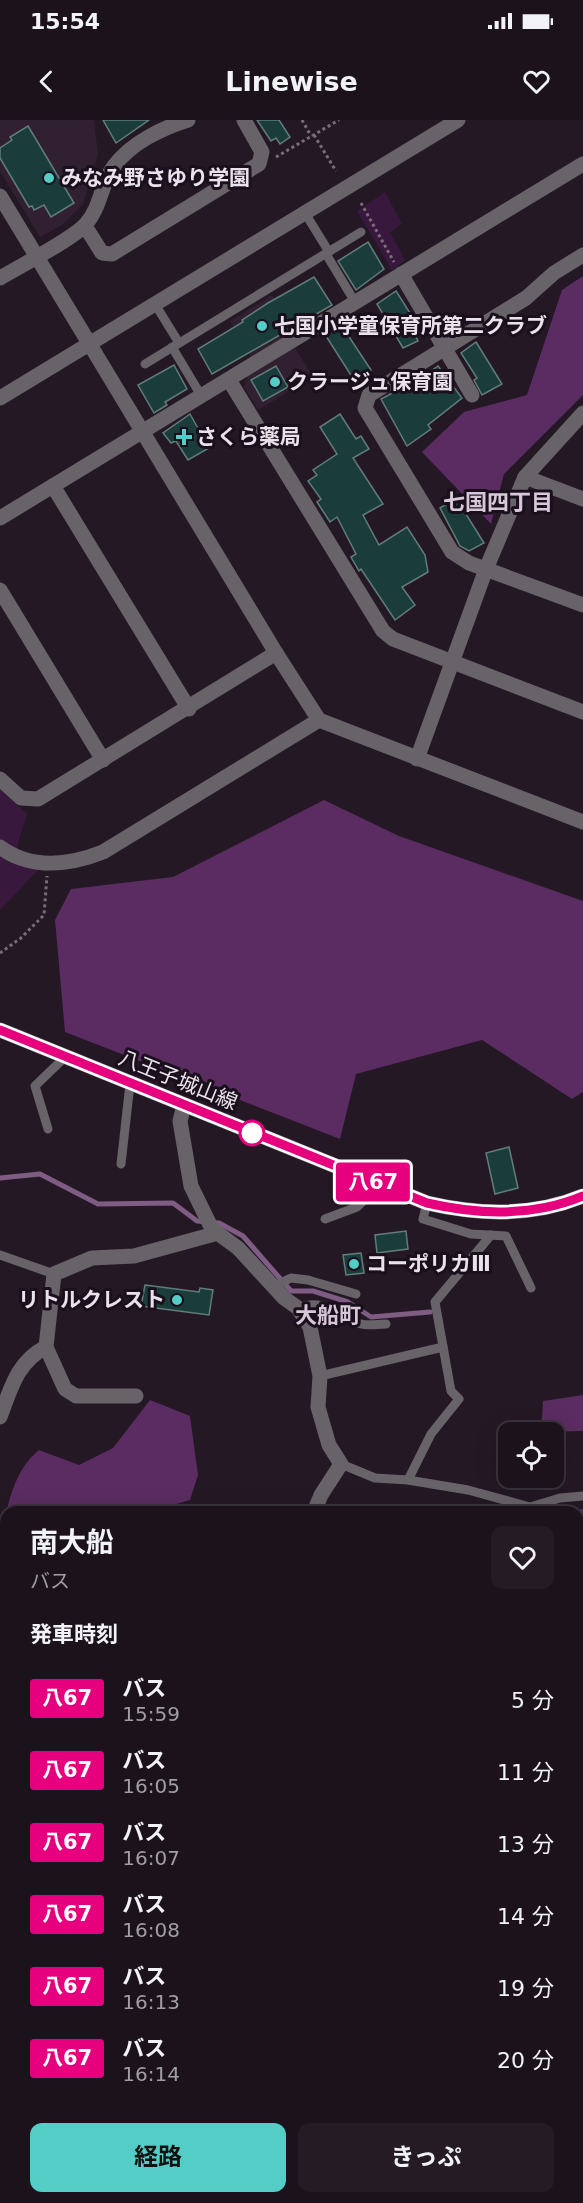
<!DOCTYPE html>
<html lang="ja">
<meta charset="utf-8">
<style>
:root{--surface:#1b121c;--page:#241b25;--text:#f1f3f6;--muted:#a09ea3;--line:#39323b;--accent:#54cdc7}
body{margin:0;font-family:"DejaVu Sans","Noto Sans JP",sans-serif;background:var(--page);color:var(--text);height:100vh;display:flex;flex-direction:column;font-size:22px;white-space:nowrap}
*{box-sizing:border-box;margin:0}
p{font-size:20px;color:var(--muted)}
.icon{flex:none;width:33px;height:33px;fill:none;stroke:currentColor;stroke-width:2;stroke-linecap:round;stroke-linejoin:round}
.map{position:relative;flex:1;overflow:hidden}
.drawer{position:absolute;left:0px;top:1386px;width:584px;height:698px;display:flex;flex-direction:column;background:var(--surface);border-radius:18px 18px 0 0;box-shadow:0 6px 24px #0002,0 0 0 2px var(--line)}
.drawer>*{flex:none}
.badge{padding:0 12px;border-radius:4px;font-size:21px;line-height:39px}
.buttons{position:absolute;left:498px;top:1302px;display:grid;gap:12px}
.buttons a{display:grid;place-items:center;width:66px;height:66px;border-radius:12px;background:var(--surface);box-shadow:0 6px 24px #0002,0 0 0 2px var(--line);font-size:30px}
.map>.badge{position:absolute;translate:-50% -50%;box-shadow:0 0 0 3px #fff}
h2{padding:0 30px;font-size:22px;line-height:54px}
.round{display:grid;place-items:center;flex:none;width:63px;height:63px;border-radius:12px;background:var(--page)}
.overview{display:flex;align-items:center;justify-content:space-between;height:102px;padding:0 30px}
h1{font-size:28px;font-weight:700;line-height:45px}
.cta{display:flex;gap:12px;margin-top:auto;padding:12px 30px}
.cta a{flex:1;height:69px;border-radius:12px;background:var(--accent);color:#111;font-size:24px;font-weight:700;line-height:69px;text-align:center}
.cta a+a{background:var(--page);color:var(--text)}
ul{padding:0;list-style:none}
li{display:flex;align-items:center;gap:18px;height:72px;padding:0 30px}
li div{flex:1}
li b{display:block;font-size:22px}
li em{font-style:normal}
li .badge{min-width:66px;font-weight:700;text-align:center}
.status{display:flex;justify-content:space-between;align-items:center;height:42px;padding:0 30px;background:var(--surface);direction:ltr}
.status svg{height:16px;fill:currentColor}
header{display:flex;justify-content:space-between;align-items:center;height:78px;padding:0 30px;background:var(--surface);font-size:27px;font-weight:700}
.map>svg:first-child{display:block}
.built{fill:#302032}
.green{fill:#39183e}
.forest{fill:#5a2c61}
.water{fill:#4f2257;stroke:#7e5c83;stroke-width:1.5}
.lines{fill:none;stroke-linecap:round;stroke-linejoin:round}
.stream{stroke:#7e5c83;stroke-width:5}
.building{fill:#1a3d3b;stroke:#627c7a;stroke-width:1.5}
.path{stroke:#786e79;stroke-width:3;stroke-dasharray:3 3;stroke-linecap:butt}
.service{stroke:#686269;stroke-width:9}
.minor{stroke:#686269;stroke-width:15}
.tertiary{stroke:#686269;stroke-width:15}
.secondary{stroke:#938995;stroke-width:15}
.line-casing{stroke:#fff;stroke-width:14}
.line{stroke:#e6007e;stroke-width:9}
.poi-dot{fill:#54cdc7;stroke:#1a0f1c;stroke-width:2}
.stop-dot{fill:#fff;stroke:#e6007e;stroke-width:3}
.labels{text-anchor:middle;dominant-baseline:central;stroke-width:6;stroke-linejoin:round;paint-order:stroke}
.poi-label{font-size:21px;font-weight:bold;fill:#eae2eb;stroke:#1a0f1c;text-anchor:start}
.street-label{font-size:21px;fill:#eae2eb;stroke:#1a0f1c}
.neighbourhood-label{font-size:22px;font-weight:bold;fill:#d7c7d9;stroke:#1a0f1c}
</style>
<div class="status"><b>15:54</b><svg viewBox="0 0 49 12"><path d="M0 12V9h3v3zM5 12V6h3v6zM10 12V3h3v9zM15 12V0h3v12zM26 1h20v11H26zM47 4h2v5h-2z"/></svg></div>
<header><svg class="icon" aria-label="back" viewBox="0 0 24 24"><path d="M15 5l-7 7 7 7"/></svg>Linewise<svg class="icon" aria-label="heart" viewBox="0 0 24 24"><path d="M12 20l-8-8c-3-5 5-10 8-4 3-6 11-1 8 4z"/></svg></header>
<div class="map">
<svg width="583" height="2083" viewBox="0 0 583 2083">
<rect width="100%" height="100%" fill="#241825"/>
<!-- built -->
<g class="built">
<polygon points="0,0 94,0 98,34 83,84 62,105 40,117 0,51"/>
<polygon points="272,175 294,211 251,237 230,201"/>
<polygon points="295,228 313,257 258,290 244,267 247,256"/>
<polygon points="578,1684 583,1686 583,2083 515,2083 514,2078 578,2078"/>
</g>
<!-- green -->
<g class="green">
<polygon points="385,72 402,104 390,112 405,140 392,150 357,91"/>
<polygon points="0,669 27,694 12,742 39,749 0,790"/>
<polygon points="0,2029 6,2029 6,2078 70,2078 71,2083 0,2083"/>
</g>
<!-- forest -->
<g class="forest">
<polygon points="583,156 583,275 504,354 491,404 422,332 464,292 527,275 562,170"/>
<polygon points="324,680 399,716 583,781 583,972 572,979 482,920 356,954 340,1019 65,912 55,800 71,769 173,757"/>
<polygon points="583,1275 583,1311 541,1312 543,1281"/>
<path d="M150 1280 190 1296 198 1355 190 1380 149 1392H6V1484L0 1485C0 1436 0 1361 39 1330L79 1345 113 1328Z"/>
<polygon points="583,1389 583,1456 578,1457 578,1392 517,1392"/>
<polygon points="583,1596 583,1665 578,1665 578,1598"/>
</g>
<!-- water -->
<polygon class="water" points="581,1732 583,1797 578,1798 578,1733"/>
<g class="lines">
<!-- stream -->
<polyline class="stream" points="0,1058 40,1054 98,1084 173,1083 197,1101 219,1103 243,1116 291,1171 313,1171 348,1182 371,1197 430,1192"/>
</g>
<!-- building -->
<g class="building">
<polygon points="103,0 149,0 116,23"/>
<polygon points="257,0 279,0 290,17 280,24 276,18 271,21"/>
<polygon points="28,6 74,83 51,97 44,85 34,90 32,86 29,87 0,38 0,28 12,20 10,17"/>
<polygon points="368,122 384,149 356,170 338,141"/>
<polygon points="314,157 332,185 212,254 198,229 243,202 242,200 268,183"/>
<polygon points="396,171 410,193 406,196 418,221 403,228 377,184"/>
<polygon points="340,203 371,250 354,260 324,213"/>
<polygon points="476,222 502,264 482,275 474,260 477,258 461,233"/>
<polygon points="174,245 187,269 165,282 167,285 154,293 138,265"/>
<polygon points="276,246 288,267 263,281 251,260"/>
<polygon points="438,246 462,278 428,305 431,309 407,326 381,279 407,265 408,267"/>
<polygon points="190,294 209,328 188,340 176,321 171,323 163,313"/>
<polygon points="340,294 356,319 361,316 369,329 353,338 383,384 363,395 379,425 407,407 425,435 428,452 402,467 415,485 395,500 361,449 359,451 351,437 356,434 337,397 330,402 317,382 321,379 308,361 317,355 313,350 337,334 320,307"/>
<polygon points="456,378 484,423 469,431 460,426 440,388"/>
<polygon points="509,1027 518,1068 495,1074 486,1033"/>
<polygon points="406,1111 408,1129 377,1133 375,1115"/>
<polygon points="361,1133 364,1153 346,1155 343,1135"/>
<polygon points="145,1165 199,1172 200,1168 213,1170 209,1195 141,1186"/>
</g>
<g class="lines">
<!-- path -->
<g class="path">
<polyline points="302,0 311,16"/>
<polyline points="314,15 336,51"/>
<polyline points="276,37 339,0"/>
<polyline points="361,83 394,142"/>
<polyline points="0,833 21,818 44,795 47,756"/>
<polyline points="271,2078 272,2083"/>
</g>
<!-- service -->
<g class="service">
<polyline points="305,93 329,132"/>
<polyline points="326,134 355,182"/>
<polyline points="155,184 179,223"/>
<polyline points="172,227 202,277"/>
<polyline points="145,244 361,112"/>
<polyline points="48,1009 35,966 65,937"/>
<polyline points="121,1044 130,964"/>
<polyline points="427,1083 423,1099 471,1114 506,1116 531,1168"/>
<polyline points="325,1099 357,1087 380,1065"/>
<polyline points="0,1135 54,1154"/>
<polyline points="274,1166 291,1158 308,1160 356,1174"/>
<path d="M298 1188C326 1177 337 1197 361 1204 368 1206 378 1204 386 1204"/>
<polyline points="320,1256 443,1227"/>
<polyline points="341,1344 375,1358 408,1360 468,1370 530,1387 560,1378 583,1376"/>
<polyline points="408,1360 431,1314 459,1279 451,1271 435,1182 491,1115"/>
<polyline points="0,1566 6,1568"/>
<polyline points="0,1629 6,1632"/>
<polyline points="0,1666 6,1655"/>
<polyline points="0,1915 6,1938"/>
<polyline points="147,2078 148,2083"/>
<polyline points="210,2078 211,2083"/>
</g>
<!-- minor -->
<g class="minor">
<polyline points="0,76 89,223"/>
<polyline points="85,106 102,133 112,134 259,44 262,32 244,0"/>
<polyline points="583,135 554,153 526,178 369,275 365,288 452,432 469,443 583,485"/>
<polyline points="401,154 472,275"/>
<path d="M0 158C20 146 73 119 86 104 101 87 101 63 114 46 131 23 162 8 188 0"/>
<polyline points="229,260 383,511 393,519 583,592"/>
<polyline points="525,357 583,379"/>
<polyline points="53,366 189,589"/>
<polyline points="0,398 583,44"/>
<polyline points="0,470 103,640"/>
<polyline points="417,639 486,449 525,357 583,293"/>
<polyline points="0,659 21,678 38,679 276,533"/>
<path d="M0 727C31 750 70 745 103 732L319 600"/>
<polyline points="184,985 180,1001 191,1066 212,1109 238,1128 284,1178 298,1188 310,1207 320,1256 318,1287 329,1325 341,1344 321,1375 314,1392"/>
<polyline points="136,1276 76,1276 65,1269 46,1227 54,1154 92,1138 134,1136 218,1113"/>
<path d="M0 1297C11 1268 17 1242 46 1227"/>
<polyline points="454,2083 456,2078"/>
</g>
<!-- tertiary -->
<g class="tertiary">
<polyline points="89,223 276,533 319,600 583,702"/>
<polyline points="0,278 458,0"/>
<polyline points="0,1944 6,1942"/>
<polyline points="421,2078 434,2083"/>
</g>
<!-- secondary -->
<path class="secondary" d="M0 910 427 1083C479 1095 533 1097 583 1076"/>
</g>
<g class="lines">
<defs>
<path id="line" d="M0 910 427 1083C479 1095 533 1097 583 1076"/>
</defs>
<!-- line casing -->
<use href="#line" class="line-casing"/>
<!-- line -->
<use href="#line" class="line"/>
</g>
<!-- markers -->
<g class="poi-dot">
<circle cx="49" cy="58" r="6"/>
<circle cx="262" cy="206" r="6"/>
<circle cx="275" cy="262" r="6"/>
<path d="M181 308h6v6h6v6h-6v6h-6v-6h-6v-6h6z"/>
<circle cx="354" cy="1144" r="6"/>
<circle cx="177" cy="1180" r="6"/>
</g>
<circle class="stop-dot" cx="252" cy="1013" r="12"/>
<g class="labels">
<!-- poi labels -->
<g class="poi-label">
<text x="61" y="58">みなみ野さゆり学園</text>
<text x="274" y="206">七国小学童保育所第二クラブ</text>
<text x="287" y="262">クラージュ保育園</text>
<text x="196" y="317">さくら薬局</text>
<text x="366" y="1144">コーポリカⅢ</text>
<text x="165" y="1180" text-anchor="end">リトルクレスト</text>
</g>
<!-- street labels -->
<g class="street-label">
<text transform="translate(178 960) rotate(22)">八王子城山線</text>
</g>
<!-- neighbourhood labels -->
<g class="neighbourhood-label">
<text x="498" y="382">七国四丁目</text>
<text x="328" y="1195">大船町</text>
</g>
</g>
</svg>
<div class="buttons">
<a><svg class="icon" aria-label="locate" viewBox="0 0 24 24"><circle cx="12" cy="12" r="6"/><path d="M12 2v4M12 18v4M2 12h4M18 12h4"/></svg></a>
</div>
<b class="badge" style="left:373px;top:1062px;background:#e6007e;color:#fff">八67</b>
<section class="drawer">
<div class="overview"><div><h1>南大船</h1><p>バス</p></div><a class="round"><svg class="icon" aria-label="heart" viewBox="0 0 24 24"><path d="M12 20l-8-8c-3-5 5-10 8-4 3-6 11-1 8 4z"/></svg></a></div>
<h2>発車時刻</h2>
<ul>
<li><span class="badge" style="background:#e6007e;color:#fff">八67</span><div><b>バス</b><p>15:59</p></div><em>5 分</em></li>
<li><span class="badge" style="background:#e6007e;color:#fff">八67</span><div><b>バス</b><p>16:05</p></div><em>11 分</em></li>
<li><span class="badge" style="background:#e6007e;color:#fff">八67</span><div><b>バス</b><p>16:07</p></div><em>13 分</em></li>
<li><span class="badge" style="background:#e6007e;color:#fff">八67</span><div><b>バス</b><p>16:08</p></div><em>14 分</em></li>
<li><span class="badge" style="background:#e6007e;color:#fff">八67</span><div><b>バス</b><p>16:13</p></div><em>19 分</em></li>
<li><span class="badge" style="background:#e6007e;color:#fff">八67</span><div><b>バス</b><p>16:14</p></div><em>20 分</em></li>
</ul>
<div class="cta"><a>経路</a><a>きっぷ</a></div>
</section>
</div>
